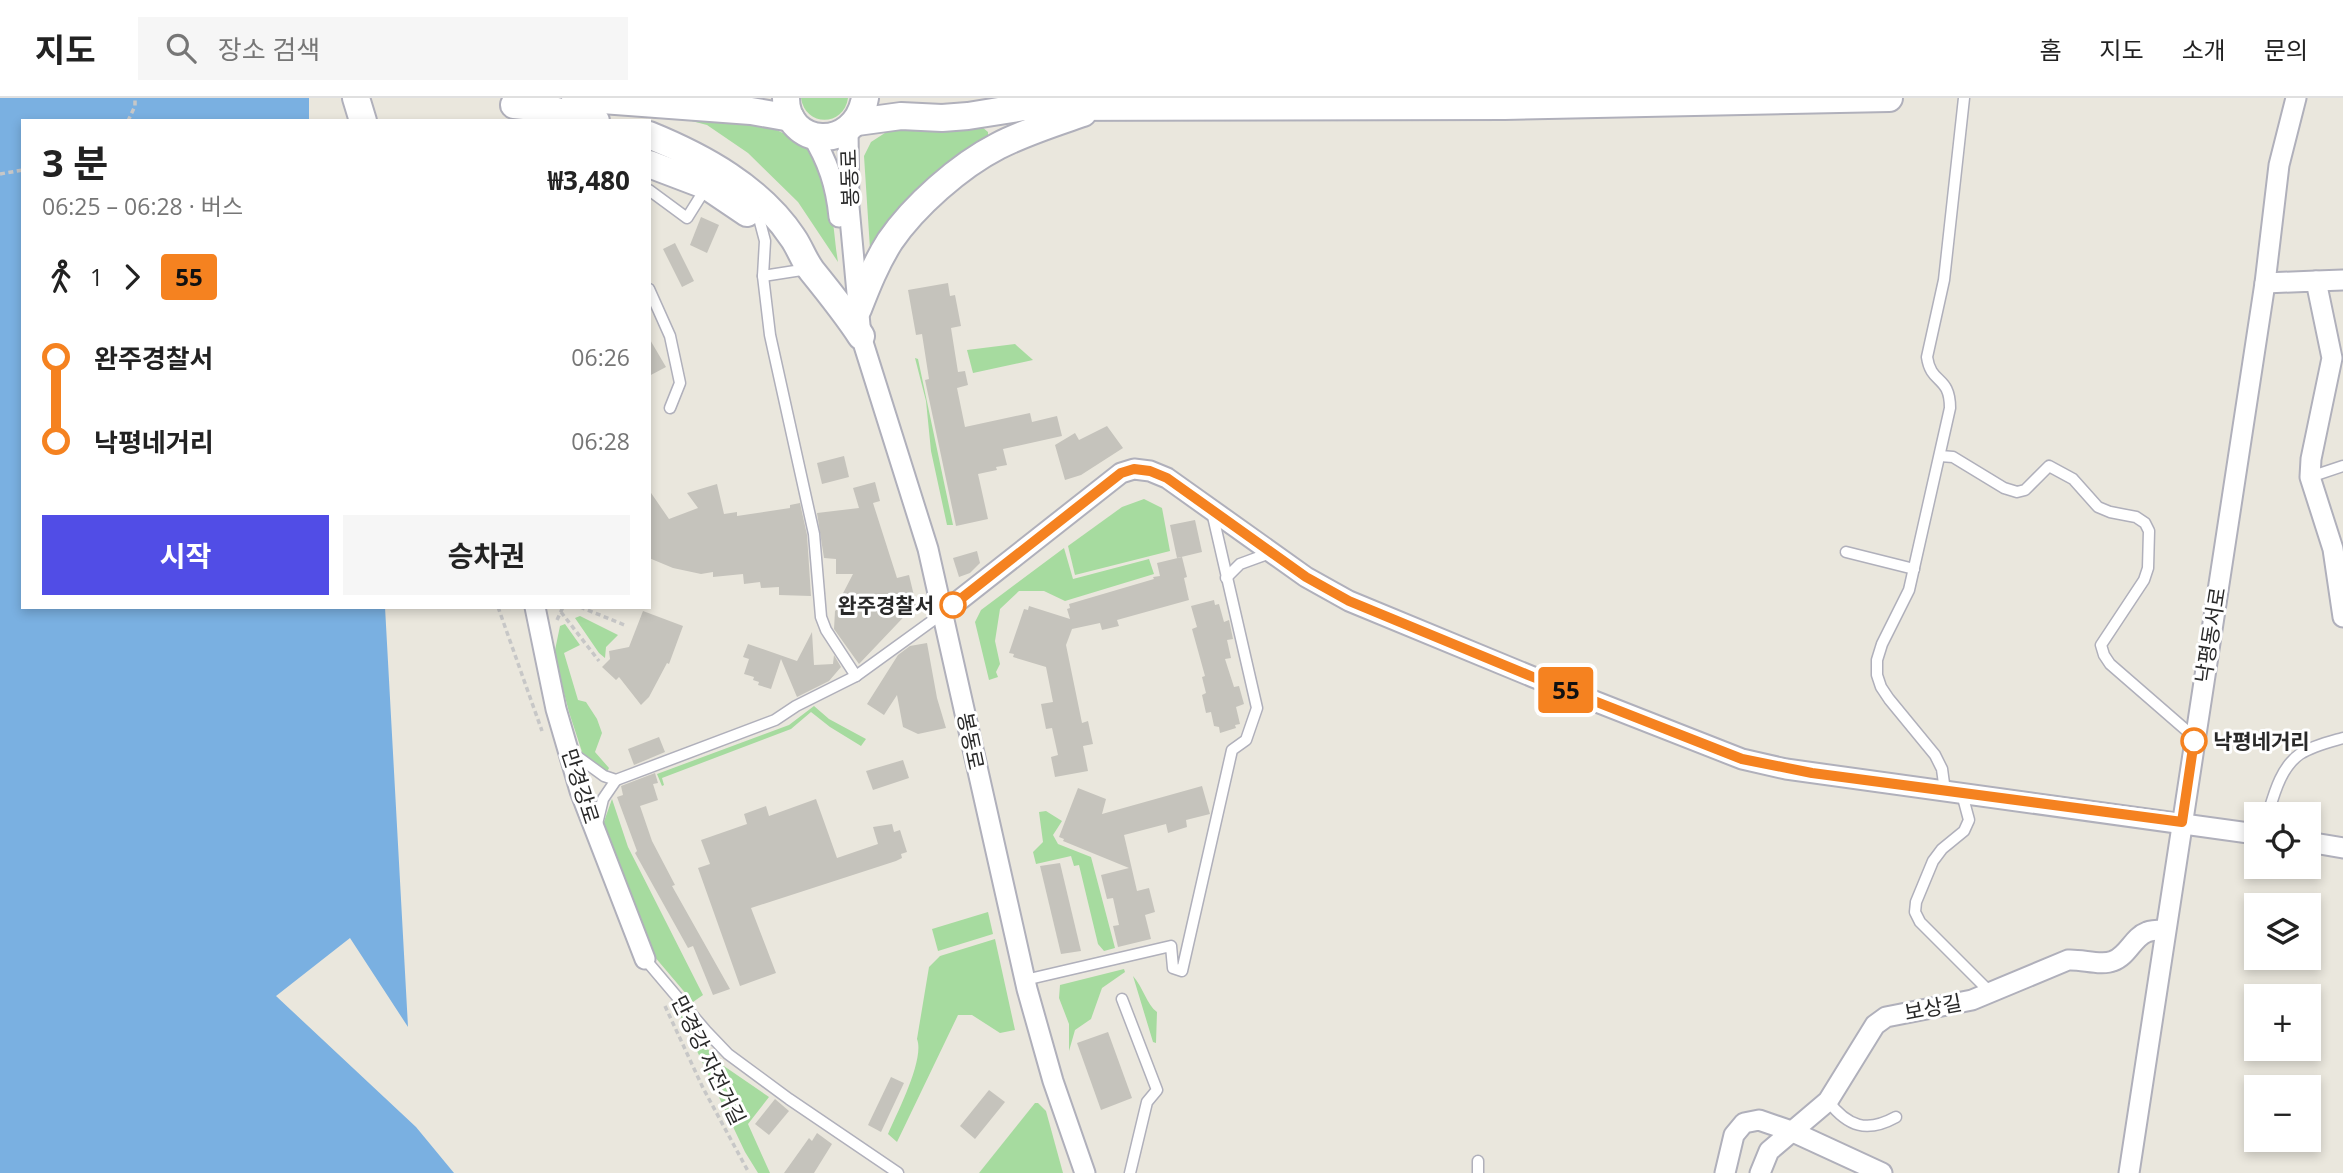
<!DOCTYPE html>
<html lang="ko">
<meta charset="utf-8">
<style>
:root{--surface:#fff;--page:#f6f6f6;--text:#222;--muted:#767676;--line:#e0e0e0;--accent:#514de6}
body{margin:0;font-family:"Open Sans","Noto Sans KR",sans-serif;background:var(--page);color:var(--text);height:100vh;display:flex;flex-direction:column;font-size:26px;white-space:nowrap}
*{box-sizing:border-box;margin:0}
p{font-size:23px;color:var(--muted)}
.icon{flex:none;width:38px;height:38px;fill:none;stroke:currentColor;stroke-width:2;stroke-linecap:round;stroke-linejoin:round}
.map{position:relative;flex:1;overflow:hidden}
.details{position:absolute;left:21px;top:21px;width:630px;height:490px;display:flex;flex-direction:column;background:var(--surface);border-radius:0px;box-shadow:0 4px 10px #0003}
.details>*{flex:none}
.badge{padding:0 14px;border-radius:5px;font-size:24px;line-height:46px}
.controls{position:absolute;left:2244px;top:704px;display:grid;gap:14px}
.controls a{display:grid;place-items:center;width:77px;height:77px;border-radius:0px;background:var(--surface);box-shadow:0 4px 10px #0003;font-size:35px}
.map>.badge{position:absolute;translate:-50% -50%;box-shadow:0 0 0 4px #fff}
.legs{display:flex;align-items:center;gap:10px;height:77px;padding:0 21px;font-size:23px}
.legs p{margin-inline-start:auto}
.headline{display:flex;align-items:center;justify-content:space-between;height:119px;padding:0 21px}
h1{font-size:38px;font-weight:700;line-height:52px}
.cta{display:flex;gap:14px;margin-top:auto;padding:14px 21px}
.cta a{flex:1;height:80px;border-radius:0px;background:var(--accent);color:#fff;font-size:28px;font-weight:700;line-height:80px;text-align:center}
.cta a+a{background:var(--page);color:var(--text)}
ul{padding:0 21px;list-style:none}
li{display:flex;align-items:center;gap:24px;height:84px;font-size:26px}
li i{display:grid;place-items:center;width:10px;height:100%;margin:0 9px;background:currentColor}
li i::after{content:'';width:18px;height:18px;margin:-9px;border:5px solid;border-radius:50%;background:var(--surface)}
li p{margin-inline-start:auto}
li:first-child i{background:linear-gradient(#0000 50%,currentColor 0)}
li:last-child i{background:linear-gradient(currentColor 50%,#0000 0)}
header{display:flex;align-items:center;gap:42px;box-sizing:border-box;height:98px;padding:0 35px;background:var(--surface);border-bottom:2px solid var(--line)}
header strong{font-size:33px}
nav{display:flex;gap:38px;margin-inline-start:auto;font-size:24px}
.search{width:490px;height:63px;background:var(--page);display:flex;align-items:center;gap:18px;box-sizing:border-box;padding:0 24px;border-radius:0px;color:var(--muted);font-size:26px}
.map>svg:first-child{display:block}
.green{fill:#a6db9f}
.water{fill:#7ab0e1}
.building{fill:#c5c3bc}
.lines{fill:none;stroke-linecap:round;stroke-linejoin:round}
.lane-casing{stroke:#b0b0bb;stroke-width:13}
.street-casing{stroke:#b0b0bb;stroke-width:23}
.secondary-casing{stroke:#b0b0bb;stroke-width:30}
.path{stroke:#c7c7c7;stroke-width:3.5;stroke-dasharray:5 3.5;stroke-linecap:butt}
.lane{stroke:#fff;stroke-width:10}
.street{stroke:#fff;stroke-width:19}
.secondary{stroke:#fff;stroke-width:26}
.line-1-casing{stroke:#fff;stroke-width:16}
.line-1{stroke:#f58220;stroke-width:10}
.stop-1-dot{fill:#fff;stroke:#f58220;stroke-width:3.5}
.labels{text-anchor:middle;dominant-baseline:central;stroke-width:6;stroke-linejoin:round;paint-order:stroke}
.street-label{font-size:21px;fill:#292929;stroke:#fff}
.stop-label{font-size:21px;font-weight:bold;fill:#292929;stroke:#fff;text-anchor:end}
</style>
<header>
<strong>지도</strong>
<div class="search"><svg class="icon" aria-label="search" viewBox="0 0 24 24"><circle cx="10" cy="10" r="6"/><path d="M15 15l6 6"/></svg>장소 검색</div>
<nav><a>홈</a><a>지도</a><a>소개</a><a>문의</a></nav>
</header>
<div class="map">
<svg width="2343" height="1075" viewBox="0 0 2343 1075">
<rect width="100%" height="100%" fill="#eae7dd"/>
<!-- green -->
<g class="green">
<path d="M801 0H848C844 29 805 29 801 0Z"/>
<path d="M649 12C698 16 797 17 820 69 833 97 833 133 838 164L798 104 748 55 707 27Z"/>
<polygon points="982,29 988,34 988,39 947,65 918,91 876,148 870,151 864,58 871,44 888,33"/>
<polygon points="1015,246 1033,262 973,275 967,252"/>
<polygon points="915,260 918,261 953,427 947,427 931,353 926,303"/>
<polygon points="1144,401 1162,410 1170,453 1075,477 1068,448 1122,409"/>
<polygon points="1064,450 1073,481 1149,461 1154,476 1065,503 1044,493 1019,493 1000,511 995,543 1000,566 996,574 998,579 989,582 975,524 981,512"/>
<polygon points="580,518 618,537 606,549 605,560 599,555 575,520"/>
<polygon points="565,526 580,547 564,555 578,602 586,604 597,621 602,635 595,654 609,670 607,674 583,657 569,614 554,557 560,528"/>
<polygon points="814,608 829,621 866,641 861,648 830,629 811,614 791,631 662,680 664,687 662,688 657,676 789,627"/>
<polygon points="612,701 628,749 703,897 693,904 654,858 601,732"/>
<polygon points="1046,713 1062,723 1053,737 1058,746 1091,759 1115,850 1104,853 1098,846 1079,767 1074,768 1071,758 1036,766 1033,754 1043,744 1039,714"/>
<polygon points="988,814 993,836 938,853 932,831"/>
<path d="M995 841 1015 932 1000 935 972 917H958L897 1044 888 1036C897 1015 925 961 917 941L929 869 940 858Z"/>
<polygon points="1124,871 1125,874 1102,890 1091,921 1075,932 1069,953 1069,926 1059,900 1060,887"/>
<path d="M1133 878C1143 889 1147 907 1157 914L1156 945 1153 944Z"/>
<polygon points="678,913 718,964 769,999 748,1026 770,1075 758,1075 745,1054"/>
<polygon points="1035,1005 1038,1005 1046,1013 1063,1075 979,1075"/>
</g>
<!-- water -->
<polygon class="water" points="0,0 309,0 309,23 23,23 23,509 385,509 408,929 350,840 276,898 416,1029 454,1075 0,1075"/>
<!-- building -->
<g class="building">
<polygon points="701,119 719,127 707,155 690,147"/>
<polygon points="675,145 694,183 682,189 663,151"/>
<polygon points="948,185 950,198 955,197 961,228 951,230 958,274 965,273 968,287 957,290 965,329 1030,315 1032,324 1057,318 1062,338 1003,351 1007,367 996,369 997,372 978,376 988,421 956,428 925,282 929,281 922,236 916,237 908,192"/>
<polygon points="649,240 666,269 649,278"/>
<polygon points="1107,328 1123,350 1081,377 1065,382 1055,347 1075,335 1079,342"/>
<polygon points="844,358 849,379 822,386 817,365"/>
<polygon points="875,384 880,403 873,405 897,480 909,477 916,506 859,566 834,531 835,513 846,502 839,503 853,476 836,476 836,461 824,460 817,415 859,410 853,390"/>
<polygon points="717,386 724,416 737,414 737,418 790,410 790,407 800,405 807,437 811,498 779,497 779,489 761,490 760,484 744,486 743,476 713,479 713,474 701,476 673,470 649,460 649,392 669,421 698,410 687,395"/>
<polygon points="1195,422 1202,454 1177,460 1170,427"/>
<polygon points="977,453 980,465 970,475 959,479 953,460"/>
<polygon points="1182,459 1187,479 1184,480 1189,502 1117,522 1119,528 1102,532 1100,525 1072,531 1066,547 1082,625 1088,623 1093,646 1083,648 1088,673 1055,679 1051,659 1058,657 1052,630 1046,631 1041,606 1053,604 1046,569 1013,559 1014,556 1009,555 1024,511 1028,512 1029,508 1070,521 1067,511 1070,510 1069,506 1154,481 1153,479 1160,478 1157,465"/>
<polygon points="1214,502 1215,507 1219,506 1224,524 1229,522 1233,541 1227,542 1231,560 1225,561 1234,589 1239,588 1244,606 1236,609 1240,626 1235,627 1236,630 1220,635 1219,629 1214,628 1211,614 1206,615 1202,597 1206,595 1202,579 1205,578 1192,531 1197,529 1191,508"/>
<polygon points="643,513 683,528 669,566 667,565 649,599 641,607 619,579 616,582 602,569 610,561 609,553 629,549"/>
<polygon points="812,534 814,567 833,566 834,557 841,569 829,583 797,599 781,561 771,591 758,587 759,584 753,582 754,579 744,576 749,561 743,559 748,546 797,563"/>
<polygon points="927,545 937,600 946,630 918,636 903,629 897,597 884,617 867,606 898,557 910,548"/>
<polygon points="659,639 665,654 634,667 628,651"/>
<polygon points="903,662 909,680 873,692 866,673"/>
<polygon points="655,675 658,685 653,686 658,702 640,708 652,743 675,787 672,788 730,891 713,897 693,848 688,850 635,755 637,753 617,699 623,697 621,688"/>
<polygon points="1202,688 1210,716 1186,722 1187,729 1168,735 1166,726 1124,737 1137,793 1149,790 1155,814 1145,817 1151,841 1118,849 1113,828 1119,827 1113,800 1107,801 1101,777 1129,770 1063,743 1064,741 1059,739 1078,690 1106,701 1102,716"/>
<polygon points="816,701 837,760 878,746 873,729 892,726 894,734 900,732 907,754 901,756 902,760 896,763 751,810 776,875 740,888 698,770 710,766 701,742 747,726 744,716 766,708 769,718"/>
<polygon points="1060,765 1081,853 1061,856 1040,768"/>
<polygon points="1108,934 1132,1000 1101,1012 1077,945"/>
<polygon points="891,979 904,985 881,1034 868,1027"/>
<polygon points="989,992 1005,1004 975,1041 960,1028"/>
<polygon points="775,1001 789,1013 769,1037 755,1026"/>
<polygon points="817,1035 832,1046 814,1075 784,1075 809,1040 812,1043"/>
</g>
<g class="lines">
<defs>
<g id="lane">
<polyline points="649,92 687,120 707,88"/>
<polyline points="760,124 765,143 763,178 770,237 814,436 821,519 826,532 856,578"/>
<polyline points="763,178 808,171"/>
<polyline points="649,191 670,238 680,285 670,310"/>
<polyline points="1940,358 1953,359 2004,390 2017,394 2025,392 2049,368 2073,381 2098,409 2110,414 2136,419 2145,425 2149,433 2148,470 2144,482 2101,547 2104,557 2110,566 2194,639"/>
<polyline points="2310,379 2343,368"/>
<polyline points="1846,454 1914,471"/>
<polyline points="1226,480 1240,466 1270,455"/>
<polyline points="571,654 604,678 616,682 775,622 796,608 856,578 943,515"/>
<path d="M1945 693 1942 671 1935 657 1889 601 1881 589 1877 577V562L1882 546 1909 492 1950 310C1950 277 1931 287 1927 259L1944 182 1964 0"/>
<polyline points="1962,696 1969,722 1964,733 1942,751 1933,763 1916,804 1915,814 1920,824 1990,894"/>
<path d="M2268 716C2274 696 2281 669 2300 656 2312 648 2329 644 2343 640"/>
<polyline points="597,726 603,701 616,682"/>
<polyline points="645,861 706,933 728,956 789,1001 898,1075"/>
<polyline points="1025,882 1171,848 1173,870 1182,873 1232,652 1246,642 1257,610 1212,414"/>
<polyline points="1122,901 1157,992 1147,1004 1130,1075"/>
<path d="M1828 1003C1848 1029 1867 1035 1896 1019"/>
<polyline points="1478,1075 1478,1063"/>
</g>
<g id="street">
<polyline points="848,32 849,109 861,238 928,451 1027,891 1053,983 1085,1075"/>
<path d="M811 36C828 63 836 88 839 119"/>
<polyline points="2316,183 2343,182"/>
<polyline points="2265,185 2316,183 2332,260 2311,361 2310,379 2333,451 2343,519"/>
<polyline points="535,509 556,611 580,693 645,861"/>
<polyline points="943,515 1121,375 1134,371 1150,373 1167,380 1306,479 1349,503 1533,579 1742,661 1786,671 2256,736"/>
<polyline points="2308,744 2343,750"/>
<polyline points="1725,1075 1734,1037 1744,1025 1759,1022 1791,1033 1882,1075"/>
<path d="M1760 1075 1769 1053 1828 1003 1875 927 1886 919 1972 902 2068 862C2082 861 2101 868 2113 863 2128 858 2133 839 2147 834 2152 832 2159 832 2164 832"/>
<polyline points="2129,1075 2265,185 2279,67 2296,0"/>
</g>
<g id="secondary">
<polyline points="356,0 363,23"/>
<polyline points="575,0 751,13 791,20"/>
<path d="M786 0C786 49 855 55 865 0"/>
<polyline points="514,7 545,10 596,23"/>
<polyline points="857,24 901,18 942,20 968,18 1024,9 1505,8 1889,0"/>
<path d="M649 37C703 59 760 90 793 140 800 150 804 163 812 173 829 194 846 215 861 238"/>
<polyline points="649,66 707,88 747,115"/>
<path d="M858 211C867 188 876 165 890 143 914 108 959 68 998 48 1025 34 1054 25 1083 15"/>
</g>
</defs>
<!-- lane casing -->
<use href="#lane" class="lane-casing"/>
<!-- street casing -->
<use href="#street" class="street-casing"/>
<!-- secondary casing -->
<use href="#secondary" class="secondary-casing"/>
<!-- path -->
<g class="path">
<polyline points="128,23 135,8 135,0"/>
<polyline points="0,76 23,72"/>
<polyline points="498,509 542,633"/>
<polyline points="580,509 627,528"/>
<polyline points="561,514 599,563"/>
<polyline points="557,522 563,509"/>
<polyline points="665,908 703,990 749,1075"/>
</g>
<!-- lane -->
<use href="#lane" class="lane"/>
<!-- street -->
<use href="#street" class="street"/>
<!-- secondary -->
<use href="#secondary" class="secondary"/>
</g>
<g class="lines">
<defs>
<polyline id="line-1" points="953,507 1121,375 1134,371 1150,373 1167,380 1306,479 1349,503 1533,579 1742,661 1812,675 2182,724 2194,643"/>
</defs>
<!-- line-1 casing -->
<use href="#line-1" class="line-1-casing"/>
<!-- line-1 -->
<use href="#line-1" class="line-1"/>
</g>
<!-- markers -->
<g class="stop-1-dot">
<circle cx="953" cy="507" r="12"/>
<circle cx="2194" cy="643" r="12"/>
</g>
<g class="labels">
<!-- street labels -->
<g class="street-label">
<text transform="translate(849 80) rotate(-92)">봉동로</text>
<text transform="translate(2210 537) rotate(-81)">낙평동서로</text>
<text transform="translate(971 643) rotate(78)">봉동로</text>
<text transform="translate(581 688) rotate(72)">만경강로</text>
<text transform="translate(1933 909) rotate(-11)">보상길</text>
<text transform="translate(709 962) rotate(64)">만경강 자전거길</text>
</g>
<!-- stop labels -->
<g class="stop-label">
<text x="934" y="507">완주경찰서</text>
<text x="2213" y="643" text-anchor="start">낙평네거리</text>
</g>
</g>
</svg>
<div class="controls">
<a><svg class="icon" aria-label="locate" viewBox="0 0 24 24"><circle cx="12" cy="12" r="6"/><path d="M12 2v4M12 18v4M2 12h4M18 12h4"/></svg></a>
<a><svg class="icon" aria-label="layers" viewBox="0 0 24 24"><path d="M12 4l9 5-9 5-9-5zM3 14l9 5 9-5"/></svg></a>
<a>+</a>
<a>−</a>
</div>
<b class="badge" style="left:1566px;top:592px;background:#f58220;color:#111">55</b>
<section class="details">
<div class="headline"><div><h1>3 분</h1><p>06:25 – 06:28 · 버스</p></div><b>₩3,480</b></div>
<div class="legs"><svg class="icon" aria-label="walk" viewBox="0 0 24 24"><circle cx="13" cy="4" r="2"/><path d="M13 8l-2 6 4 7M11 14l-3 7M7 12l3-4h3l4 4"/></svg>1<svg class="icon" aria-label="forward" viewBox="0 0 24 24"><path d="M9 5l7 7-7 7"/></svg><b class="badge" style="background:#f58220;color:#111">55</b></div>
<ul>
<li><i style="color:#f58220"></i><b>완주경찰서</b><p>06:26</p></li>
<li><i style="color:#f58220"></i><b>낙평네거리</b><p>06:28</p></li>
</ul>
<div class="cta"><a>시작</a><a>승차권</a></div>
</section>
</div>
